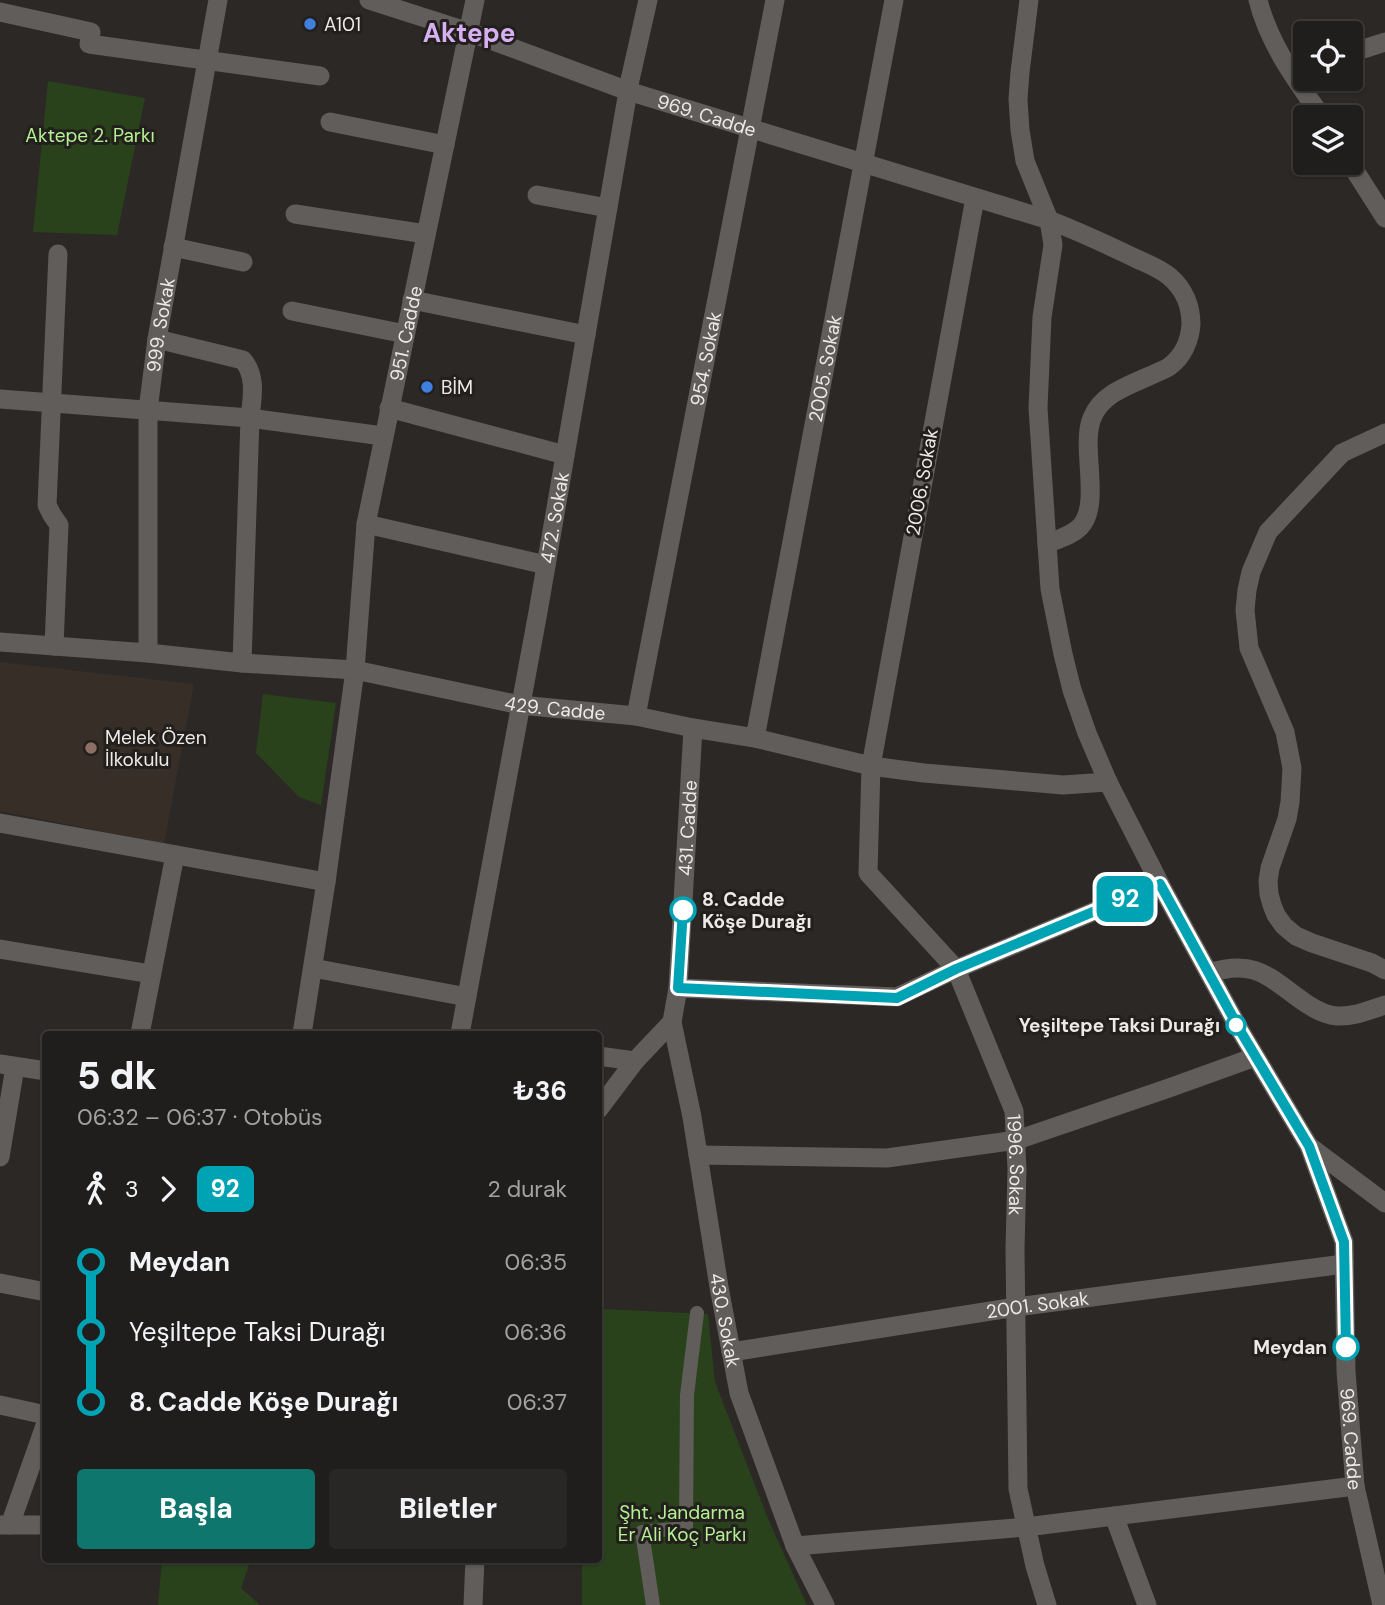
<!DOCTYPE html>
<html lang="tr">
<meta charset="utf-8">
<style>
:root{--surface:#201e1c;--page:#282725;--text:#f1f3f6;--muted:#a2a2a3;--line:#3d3c3b;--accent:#0f766e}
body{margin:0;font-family:"DM Sans",sans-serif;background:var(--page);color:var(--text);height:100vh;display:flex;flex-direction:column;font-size:26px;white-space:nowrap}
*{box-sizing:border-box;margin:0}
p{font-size:23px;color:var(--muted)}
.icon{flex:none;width:38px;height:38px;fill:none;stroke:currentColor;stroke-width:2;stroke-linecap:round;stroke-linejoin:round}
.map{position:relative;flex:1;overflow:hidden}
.details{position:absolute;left:42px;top:1031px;width:560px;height:532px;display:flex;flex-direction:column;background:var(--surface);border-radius:7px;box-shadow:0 2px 5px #0004,0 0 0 2px var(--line)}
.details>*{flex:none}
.badge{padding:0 14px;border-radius:10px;font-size:24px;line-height:46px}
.fabs{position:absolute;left:1293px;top:21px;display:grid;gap:14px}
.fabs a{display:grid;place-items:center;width:70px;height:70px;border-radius:7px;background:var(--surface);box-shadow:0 2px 5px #0004,0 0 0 2px var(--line);font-size:35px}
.map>.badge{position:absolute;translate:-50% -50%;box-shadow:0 0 0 4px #fff}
.legs{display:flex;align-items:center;gap:10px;height:77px;padding:0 35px;font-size:23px}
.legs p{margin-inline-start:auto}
.headline{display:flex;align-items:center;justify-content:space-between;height:119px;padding:0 35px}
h1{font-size:38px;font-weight:800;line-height:52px}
.action{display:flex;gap:14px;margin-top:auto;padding:14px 35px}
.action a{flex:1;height:80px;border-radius:7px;background:var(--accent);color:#fff;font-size:28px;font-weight:800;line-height:80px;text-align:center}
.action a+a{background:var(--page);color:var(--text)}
ul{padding:0 35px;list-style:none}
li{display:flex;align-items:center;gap:24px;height:70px;font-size:26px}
li i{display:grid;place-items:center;width:10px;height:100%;margin:0 9px;background:currentColor}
li i::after{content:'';width:18px;height:18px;margin:-9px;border:5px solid;border-radius:50%;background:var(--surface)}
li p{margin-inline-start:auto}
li:first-child i{background:linear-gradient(#0000 50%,currentColor 0)}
li:last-child i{background:linear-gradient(currentColor 50%,#0000 0)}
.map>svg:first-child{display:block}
.built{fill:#362e27}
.green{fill:#29421c}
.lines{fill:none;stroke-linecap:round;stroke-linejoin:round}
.pedestrian{stroke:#605d5a;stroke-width:14}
.minor{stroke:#605d5a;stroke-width:19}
.tertiary{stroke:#605d5a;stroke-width:19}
.line-1-casing{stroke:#fff;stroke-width:16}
.line-1{stroke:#00a3b4;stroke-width:10}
.shop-dot{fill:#3f7fe0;stroke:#221f1c;stroke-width:2.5}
.education-dot{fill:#8d6e63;stroke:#221f1c;stroke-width:2.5}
.stop-1-dot{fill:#fff;stroke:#00a3b4;stroke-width:3.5}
.labels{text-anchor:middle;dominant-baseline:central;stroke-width:6;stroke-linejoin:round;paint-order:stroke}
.poi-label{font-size:19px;fill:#eceae8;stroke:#221f1c;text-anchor:start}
.street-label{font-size:19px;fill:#eceae8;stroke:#221f1c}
.park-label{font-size:19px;fill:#b4f195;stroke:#221f1c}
.stop-label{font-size:19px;font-weight:bold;fill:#eceae8;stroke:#221f1c;text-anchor:end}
.district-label{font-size:26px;font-weight:bold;fill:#d7b0f2;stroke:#221f1c}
</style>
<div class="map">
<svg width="1385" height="1605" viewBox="0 0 1385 1605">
<rect width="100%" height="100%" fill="#2b2826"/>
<!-- built -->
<polygon class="built" points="0,662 194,684 164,844 0,811"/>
<!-- green -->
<g class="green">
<polygon points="48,81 145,98 117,235 33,232"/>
<polygon points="263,694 336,703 321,805 299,797 256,753"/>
<polygon points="603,1309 708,1314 715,1382 769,1521 807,1605 582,1605 582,1559 598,1559 598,1327"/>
<polygon points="162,1559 251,1559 241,1588 260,1605 158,1605"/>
</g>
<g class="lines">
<!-- pedestrian -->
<polyline class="pedestrian" points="653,1605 642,1532 686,1528 687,1395 697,1313"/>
<!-- minor -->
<g class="minor">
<path d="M1258 0C1269 44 1296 80 1322 117"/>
<polyline points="0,12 91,32 89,44 320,76"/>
<polyline points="1351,53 1385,42"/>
<polyline points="330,122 445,145"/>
<polyline points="1350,163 1385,218"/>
<polyline points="537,195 608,208"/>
<path id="s1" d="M975 198 871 766 868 873 956 969 1014 1111 1017 1169 1015 1249 1018 1489 1035 1566 1047 1605"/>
<polyline points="295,214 426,234"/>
<polyline points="173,247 243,262"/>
<polyline points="412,300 586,335"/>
<polyline points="292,311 405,334"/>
<path d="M157 339 243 360C257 377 252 398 250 418L242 663"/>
<polyline points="0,399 250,418 383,436"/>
<polyline points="389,408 565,455"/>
<polyline points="1385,433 1342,453 1268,532 1251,572 1247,590 1245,610 1249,648 1285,732 1292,768 1290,802 1287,819 1270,868 1268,881 1269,894 1272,905 1276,915 1284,926 1296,936 1312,943 1372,963 1385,970"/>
<polyline points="366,524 546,565"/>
<path d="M1047 544C1058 539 1071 536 1080 527 1102 504 1080 447 1092 418 1102 392 1133 384 1156 373 1161 371 1166 369 1170 366 1183 356 1190 340 1191 324 1191 306 1184 289 1170 277 1161 269 1148 264 1137 259 1108 245 1080 232 1049 220"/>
<polyline points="54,646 59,525 52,515 47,505 58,254"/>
<path id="s2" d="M148 653V410L157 339 218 0"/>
<path id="s3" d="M636 716 775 0"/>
<path id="s4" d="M755 738 894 0"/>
<polyline points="0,823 326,882"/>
<polyline points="0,949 151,974"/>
<polyline points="313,968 467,997"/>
<path d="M1209 973C1257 958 1269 978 1307 1004 1316 1010 1326 1015 1337 1016 1353 1017 1370 1010 1385 1005"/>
<polyline points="678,988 897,997 956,969 1160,884"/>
<polyline points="140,1034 175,855"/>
<polyline points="302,1034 326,882 355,670"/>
<path id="s5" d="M460 1034 538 612 630 80 648 0"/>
<polyline points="598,1056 635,1061"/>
<polyline points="0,1064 46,1071"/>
<polyline points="698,1155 887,1158 1017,1140 1169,1088 1255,1057"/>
<polyline points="0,1157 15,1067"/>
<polyline points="0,1283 46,1292"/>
<path id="s6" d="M731 1352 1016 1307 1344 1264"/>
<polyline points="0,1405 46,1415"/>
<polyline points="1114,1516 1147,1605"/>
<polyline points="1,1525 46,1525"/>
<polyline points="10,1525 46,1423"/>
<polyline points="795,1546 1026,1527 1355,1486"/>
</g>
<!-- tertiary -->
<g class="tertiary">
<path id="s7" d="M369 0 469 32 628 91 1049 220"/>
<path id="s8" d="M1029 0 1020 72 1018 99 1020 130 1025 161 1049 220 1053 245 1042 317 1038 408 1050 589 1063 654 1072 690 1087 733 1108 782 1160 884 1241 1032 1309 1146 1344 1242 1346 1371 1355 1486 1382 1605"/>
<path id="s9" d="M0 642 148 653 242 663 355 670 520 705 636 716 693 728 755 738 871 766 924 773 1063 785 1108 782"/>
<path id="s10" d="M355 670 366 524 475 0"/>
<path id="s11" d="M672 1022 692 1117 719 1287 739 1393 795 1546 825 1605"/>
<path id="s12" d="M598 1110 635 1061 672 1022 678 988 693 728"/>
<polyline points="1309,1146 1385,1203"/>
<polyline points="473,1605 475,1559"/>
</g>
</g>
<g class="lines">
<defs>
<polyline id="line-1" points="683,910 678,988 897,998 956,969 1160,884 1241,1032 1309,1146 1344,1242 1346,1347"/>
</defs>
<!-- line-1 casing -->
<use href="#line-1" class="line-1-casing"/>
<!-- line-1 -->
<use href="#line-1" class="line-1"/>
</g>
<!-- markers -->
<g class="shop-dot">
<circle cx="310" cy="24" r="7"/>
<circle cx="427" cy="387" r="7"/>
</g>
<circle class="education-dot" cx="91" cy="748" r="7"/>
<g class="stop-1-dot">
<circle cx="683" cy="910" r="12"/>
<circle cx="1236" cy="1025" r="9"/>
<circle cx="1346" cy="1347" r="12"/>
</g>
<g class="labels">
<!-- poi labels -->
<g class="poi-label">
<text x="324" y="24">A101</text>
<text x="441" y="387">BİM</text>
<text x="105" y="737">Melek Özen<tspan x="105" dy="22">İlkokulu</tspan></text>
</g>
<!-- street labels -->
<g class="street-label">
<text stroke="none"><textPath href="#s7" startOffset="357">969. Cadde</textPath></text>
<text stroke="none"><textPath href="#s2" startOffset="329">999. Sokak</textPath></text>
<text stroke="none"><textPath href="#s10" startOffset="341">951. Cadde</textPath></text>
<text stroke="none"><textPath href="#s3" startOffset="364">954. Sokak</textPath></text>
<text stroke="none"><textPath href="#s4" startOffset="376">2005. Sokak</textPath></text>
<text transform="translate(922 482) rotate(-80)">2006. Sokak</text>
<text stroke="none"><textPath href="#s5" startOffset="525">472. Sokak</textPath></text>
<text stroke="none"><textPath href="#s9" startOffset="560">429. Cadde</textPath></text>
<text stroke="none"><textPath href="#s12" startOffset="310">431. Cadde</textPath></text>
<text stroke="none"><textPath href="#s1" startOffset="1022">1996. Sokak</textPath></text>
<text stroke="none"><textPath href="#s6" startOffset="310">2001. Sokak</textPath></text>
<text stroke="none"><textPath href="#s11" startOffset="303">430. Sokak</textPath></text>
<text stroke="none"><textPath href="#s8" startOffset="1514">969. Cadde</textPath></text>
</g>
<!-- park labels -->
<g class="park-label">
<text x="90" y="135">Aktepe 2. Parkı</text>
<text x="682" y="1512">Şht. Jandarma<tspan x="682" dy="22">Er Ali Koç Parkı</tspan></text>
</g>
<!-- stop labels -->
<g class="stop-label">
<text x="702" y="899" text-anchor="start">8. Cadde<tspan x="702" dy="22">Köşe Durağı</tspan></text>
<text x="1220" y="1025">Yeşiltepe Taksi Durağı</text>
<text x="1327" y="1347">Meydan</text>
</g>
<!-- district labels -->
<g class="district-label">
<text x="469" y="33">Aktepe</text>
</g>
</g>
</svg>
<div class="fabs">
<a><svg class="icon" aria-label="locate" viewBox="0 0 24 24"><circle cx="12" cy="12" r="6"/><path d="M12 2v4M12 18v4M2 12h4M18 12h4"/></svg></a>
<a><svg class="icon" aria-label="layers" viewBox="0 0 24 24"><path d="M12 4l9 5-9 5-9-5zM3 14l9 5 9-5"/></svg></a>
</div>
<b class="badge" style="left:1125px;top:899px;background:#00a3b4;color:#fff">92</b>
<section class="details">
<div class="headline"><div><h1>5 dk</h1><p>06:32 – 06:37 · Otobüs</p></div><b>₺36</b></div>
<div class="legs"><svg class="icon" aria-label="walk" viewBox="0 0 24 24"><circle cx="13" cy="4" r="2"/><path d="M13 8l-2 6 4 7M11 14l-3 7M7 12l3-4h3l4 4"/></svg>3<svg class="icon" aria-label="forward" viewBox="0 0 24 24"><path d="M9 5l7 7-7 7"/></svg><b class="badge" style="background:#00a3b4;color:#fff">92</b><p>2 durak</p></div>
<ul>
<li><i style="color:#00a3b4"></i><b>Meydan</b><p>06:35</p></li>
<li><i style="color:#00a3b4"></i><span>Yeşiltepe Taksi Durağı</span><p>06:36</p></li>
<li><i style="color:#00a3b4"></i><b>8. Cadde Köşe Durağı</b><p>06:37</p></li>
</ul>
<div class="action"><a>Başla</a><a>Biletler</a></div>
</section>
</div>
